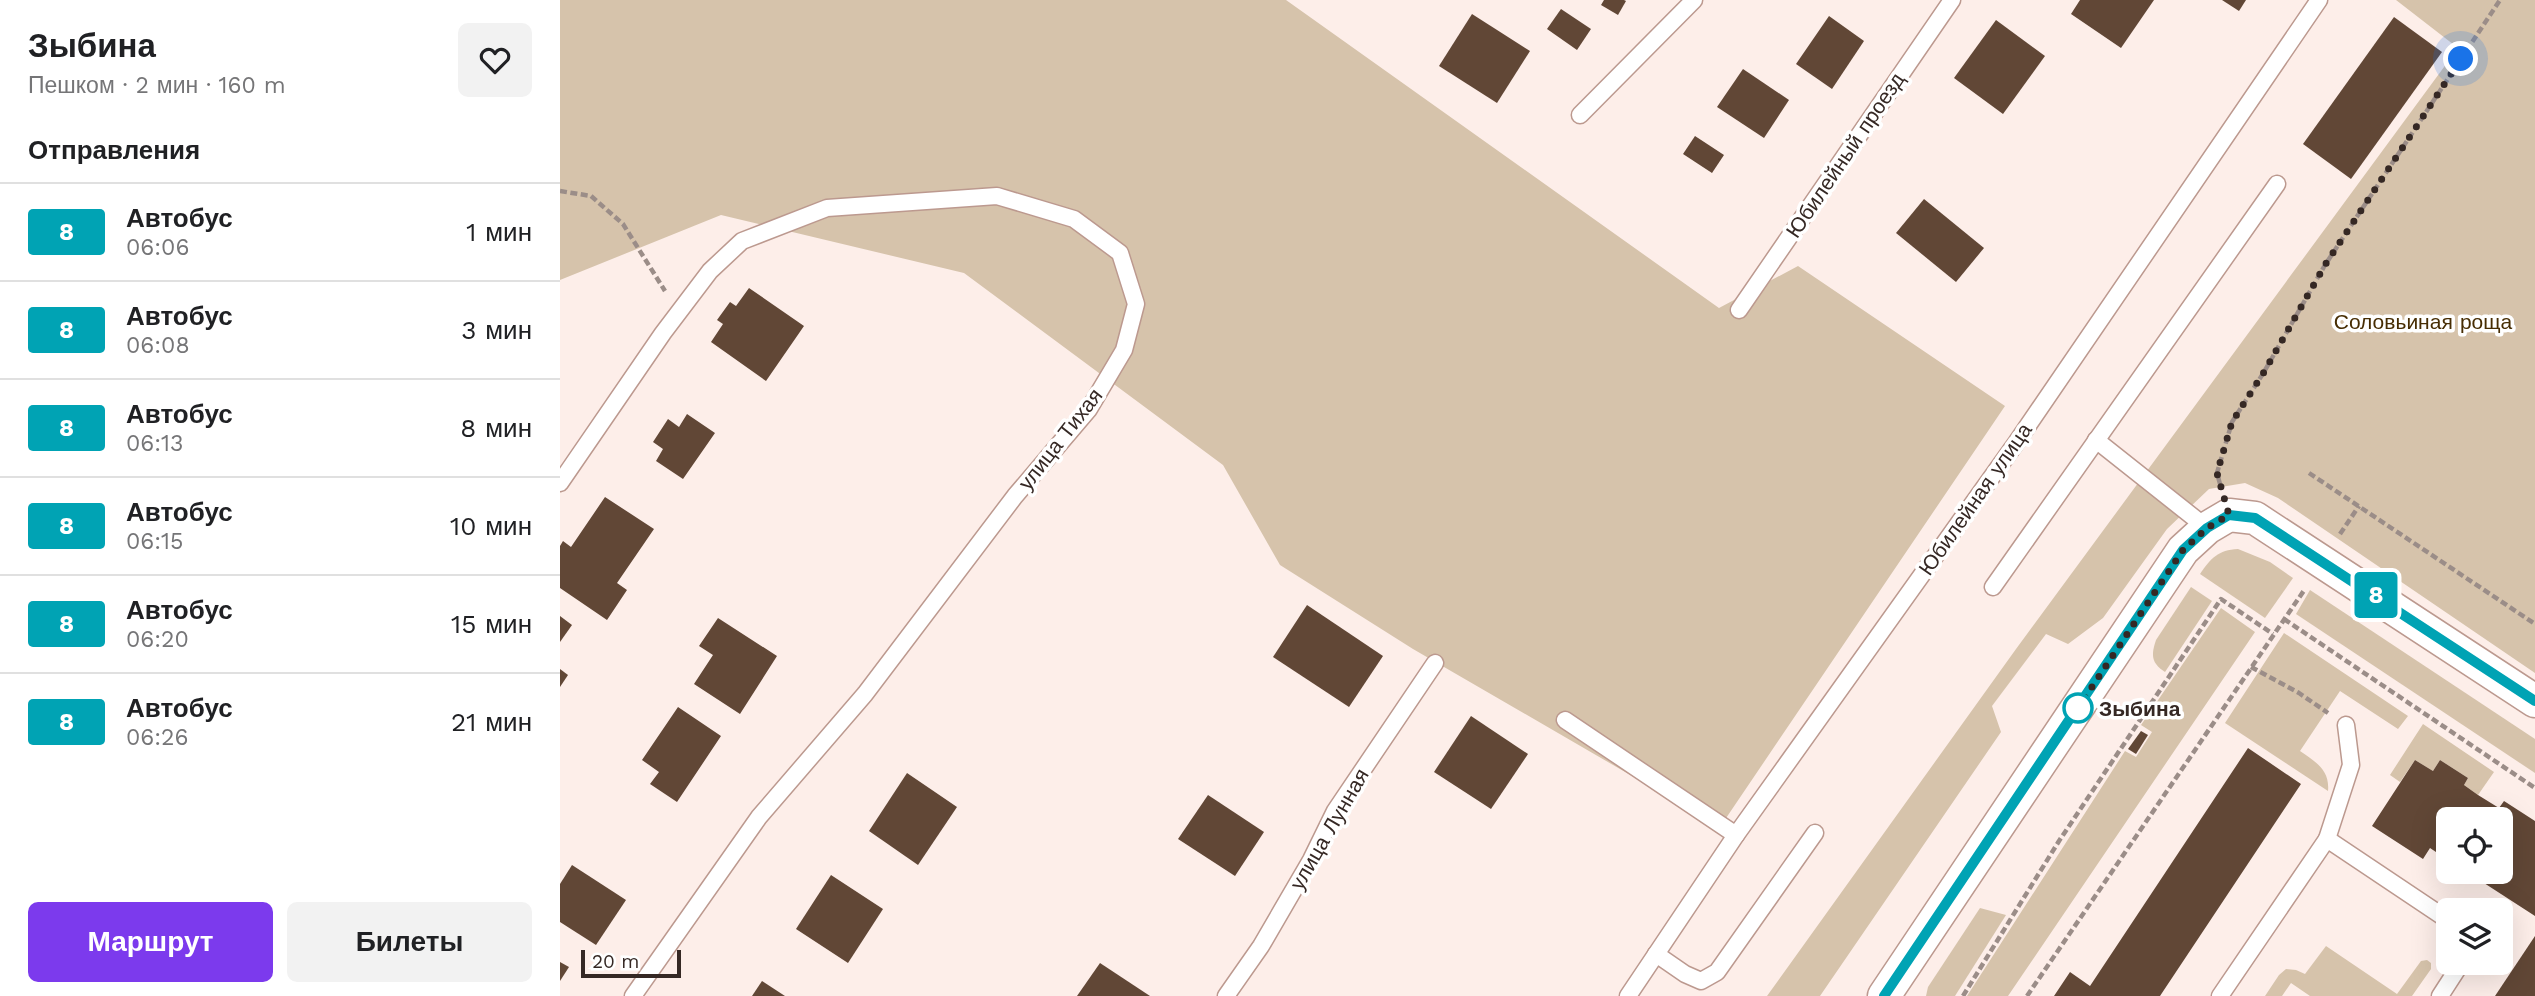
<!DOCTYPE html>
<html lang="ru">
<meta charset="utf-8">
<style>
:root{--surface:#fff;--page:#f2f2f2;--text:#202124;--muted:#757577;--line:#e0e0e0;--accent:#7c3aed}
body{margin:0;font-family:"Work Sans",sans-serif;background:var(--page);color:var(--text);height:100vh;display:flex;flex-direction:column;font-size:26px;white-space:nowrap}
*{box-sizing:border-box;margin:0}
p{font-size:23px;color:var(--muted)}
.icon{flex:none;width:38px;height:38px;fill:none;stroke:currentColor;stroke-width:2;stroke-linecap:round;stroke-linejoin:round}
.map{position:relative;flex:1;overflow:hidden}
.panel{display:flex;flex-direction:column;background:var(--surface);width:560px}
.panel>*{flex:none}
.badge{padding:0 14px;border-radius:5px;font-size:24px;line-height:46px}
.buttons{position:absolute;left:1876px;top:807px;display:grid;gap:14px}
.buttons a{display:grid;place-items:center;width:77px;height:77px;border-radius:10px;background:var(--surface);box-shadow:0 7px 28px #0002;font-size:35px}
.scale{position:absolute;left:21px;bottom:18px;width:100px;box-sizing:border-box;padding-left:7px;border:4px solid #352824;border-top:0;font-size:19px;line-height:24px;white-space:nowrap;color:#352824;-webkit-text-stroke:5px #fff;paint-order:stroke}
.you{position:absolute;width:35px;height:35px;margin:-18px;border:5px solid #fff;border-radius:50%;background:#1a73e8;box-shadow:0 0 0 10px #1a73e833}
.map>.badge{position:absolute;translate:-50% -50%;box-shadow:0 0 0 4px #fff}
h2{padding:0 28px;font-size:26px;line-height:63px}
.round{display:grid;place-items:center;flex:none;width:74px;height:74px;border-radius:10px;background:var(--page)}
.head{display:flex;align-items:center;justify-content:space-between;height:119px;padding:0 28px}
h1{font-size:33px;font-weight:700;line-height:52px}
.button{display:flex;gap:14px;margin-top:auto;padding:14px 28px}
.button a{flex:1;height:80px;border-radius:10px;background:var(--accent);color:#fff;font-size:28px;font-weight:700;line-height:80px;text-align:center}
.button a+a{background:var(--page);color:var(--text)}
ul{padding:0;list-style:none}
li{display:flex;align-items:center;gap:21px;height:98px;padding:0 28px;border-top:2px solid var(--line)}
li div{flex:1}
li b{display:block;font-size:26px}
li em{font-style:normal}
li .badge{min-width:77px;font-weight:700;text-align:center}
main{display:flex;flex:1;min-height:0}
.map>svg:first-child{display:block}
.green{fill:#d6c3ab}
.building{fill:#614736}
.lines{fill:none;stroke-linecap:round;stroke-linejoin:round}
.lane-casing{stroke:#bc998f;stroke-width:19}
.street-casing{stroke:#bc998f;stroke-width:35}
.path{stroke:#9b8d88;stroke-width:4.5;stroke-dasharray:7 3.5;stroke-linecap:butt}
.lane{stroke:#fff;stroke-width:16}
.street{stroke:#fff;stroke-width:32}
.line-casing{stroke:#fff;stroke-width:16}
.line{stroke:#00a3b4;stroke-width:10}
.walk{stroke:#352824;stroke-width:7;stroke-dasharray:0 12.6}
.stop-dot{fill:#fff;stroke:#00a3b4;stroke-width:3.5}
.labels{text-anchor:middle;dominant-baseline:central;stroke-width:7;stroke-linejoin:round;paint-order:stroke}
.street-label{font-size:21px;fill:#352824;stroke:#fff}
.park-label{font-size:21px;fill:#472d03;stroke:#fff}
.stop-label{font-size:21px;font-weight:bold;fill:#352824;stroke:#fff;text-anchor:start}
</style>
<main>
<section class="panel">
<div class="head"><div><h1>Зыбина</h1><p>Пешком · 2 мин · 160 m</p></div><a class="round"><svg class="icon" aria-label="heart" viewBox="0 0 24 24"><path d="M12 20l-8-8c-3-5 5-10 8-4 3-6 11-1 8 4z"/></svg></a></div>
<h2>Отправления</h2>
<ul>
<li><span class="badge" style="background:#00a3b4;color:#fff">8</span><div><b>Автобус</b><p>06:06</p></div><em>1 мин</em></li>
<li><span class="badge" style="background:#00a3b4;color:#fff">8</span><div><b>Автобус</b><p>06:08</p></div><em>3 мин</em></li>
<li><span class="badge" style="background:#00a3b4;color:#fff">8</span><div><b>Автобус</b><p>06:13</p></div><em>8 мин</em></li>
<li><span class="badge" style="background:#00a3b4;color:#fff">8</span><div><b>Автобус</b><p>06:15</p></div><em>10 мин</em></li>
<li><span class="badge" style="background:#00a3b4;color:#fff">8</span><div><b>Автобус</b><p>06:20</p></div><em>15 мин</em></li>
<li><span class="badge" style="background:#00a3b4;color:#fff">8</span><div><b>Автобус</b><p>06:26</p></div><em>21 мин</em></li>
</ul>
<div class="button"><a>Маршрут</a><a>Билеты</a></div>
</section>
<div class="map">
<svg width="1975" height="996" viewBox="0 0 1975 996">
<rect width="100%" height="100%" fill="#fdeee9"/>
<!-- green -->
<g class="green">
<polygon points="0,0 726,0 1159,308 1238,266 1445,406 1160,827 853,649 720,565 663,465 404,273 161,215 0,280"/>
<polygon points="1836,0 1975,0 1975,673 1718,498 1685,483 1649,489 1607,529 1543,618 1508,644 1486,634 1432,706 1441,732 1260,996 1207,996 1456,649 1898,48"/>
<path d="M1678 549 1710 562 1733 578 1705 618 1640 574C1651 558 1658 550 1678 549Z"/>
<path d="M1631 587 1652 601 1605 672C1591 663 1591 655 1596 640Z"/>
<polygon points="1750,590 1975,739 1975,773 1736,614"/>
<polygon points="1661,608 1695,632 1448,996 1407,996 1565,751 1576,757 1592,732 1581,725"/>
<path d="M1724 633 1848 716 1838 729 1780 691 1740 751C1756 762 1770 770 1768 791L1665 723Z"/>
<polygon points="1863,724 1934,772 1918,795 1904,785 1908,778 1880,760 1873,771 1855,760 1840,782 1830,775"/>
<polygon points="1420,908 1446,915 1395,996 1366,996 1368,987"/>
<polygon points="1766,946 1837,994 1861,961 1867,960 1871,963 1871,969 1852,996 1750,996 1731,983 1722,996 1705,996 1719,975 1726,969 1736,970 1745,974"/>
</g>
<!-- building -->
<g class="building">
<polygon points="1044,0 1064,0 1066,1 1058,15 1041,5"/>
<polygon points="1520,0 1594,0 1561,48 1511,14"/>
<polygon points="1662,0 1686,0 1679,11"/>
<polygon points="1001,9 1031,29 1017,50 987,29"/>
<polygon points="912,14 970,51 937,103 879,66"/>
<polygon points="1269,16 1304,41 1272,89 1236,64"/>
<polygon points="1834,17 1882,52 1791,179 1743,144"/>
<polygon points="1436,20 1485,56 1443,114 1394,78"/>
<polygon points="1183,69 1229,100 1204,138 1157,107"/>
<polygon points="1135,136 1164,155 1152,173 1123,154"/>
<polygon points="1364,199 1424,248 1396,282 1336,233"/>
<polygon points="189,288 244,326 206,381 151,342 163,324 157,320 170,302 176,306"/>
<polygon points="127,414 155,433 123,479 96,461 103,449 93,442 108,419 119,427"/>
<polygon points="45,497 94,529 57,583 67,590 47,620 0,588 0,546 3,541 11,547"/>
<polygon points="747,605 823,656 789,707 713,657"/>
<polygon points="0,616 12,625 0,642"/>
<polygon points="158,618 217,656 180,714 134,684 153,655 139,646"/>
<polygon points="0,669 8,675 0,687"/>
<polygon points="118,707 161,736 117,802 90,784 99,772 82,760"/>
<polygon points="911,716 968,754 931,809 874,772"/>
<polygon points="1581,731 1588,735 1576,754 1568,749"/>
<polygon points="1688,748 1741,784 1600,996 1494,996 1510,972 1530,986"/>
<polygon points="1855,760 1873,771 1880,760 1908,778 1904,785 1918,795 1939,808 1944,801 1975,821 1975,916 1907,872 1941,872 1941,819 1888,819 1888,860 1870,848 1863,859 1812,826"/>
<polygon points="347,773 397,807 358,865 309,831"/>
<polygon points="648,795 704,832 675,876 618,839"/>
<polygon points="12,865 66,900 36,945 0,922 0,884"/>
<polygon points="271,875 323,909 288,963 236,929"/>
<polygon points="1975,936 1975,996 1935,996"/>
<polygon points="0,962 9,967 0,981"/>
<polygon points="540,963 590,996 517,996"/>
<polygon points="202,981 225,996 192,996"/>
</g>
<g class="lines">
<defs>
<g id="lane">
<polyline points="1020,115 1134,0"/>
<polyline points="1179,310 1392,0"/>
<polyline points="1536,440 1647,528"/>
<polyline points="0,483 103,333 150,271 182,241 267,208 437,196 514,219 560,253 576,304 564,350 529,409 455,496 305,694 199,817 73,996"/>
<polyline points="1433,587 1717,184"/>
<polyline points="1005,720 1176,835"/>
<polyline points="1767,839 1791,765 1786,725"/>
<polyline points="1096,954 1125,974 1141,981 1157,972 1255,833"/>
<polyline points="666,996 701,946 751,860 775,811 875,663"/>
<polyline points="1068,996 1176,835 1456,443 1759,0"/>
<polyline points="1660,996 1767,839 1888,920"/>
<polyline points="1880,996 1902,962"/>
</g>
<polyline id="street" points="1324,996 1623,550 1647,528 1669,515 1695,518 1975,701"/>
</defs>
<!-- lane casing -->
<use href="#lane" class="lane-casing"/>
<!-- street casing -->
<use href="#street" class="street-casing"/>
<!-- path -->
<g class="path">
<polyline points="0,191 31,196 63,224 105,291"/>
<polyline points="1749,473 1975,624"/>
<polyline points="1660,484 1657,473 1672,422 1704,372 1765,265 1940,0"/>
<polyline points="1780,534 1799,506"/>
<polyline points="1724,619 1975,788"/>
<polyline points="1691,667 1739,693 1768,713"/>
<polyline points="1403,996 1499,841 1661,599 1713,634"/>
<polyline points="1467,996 1745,589"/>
</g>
<!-- lane -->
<use href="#lane" class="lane"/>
<!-- street -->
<use href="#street" class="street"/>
</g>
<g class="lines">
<defs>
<polyline id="line" points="1324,996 1623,550 1647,528 1669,515 1695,518 1975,701"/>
</defs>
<!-- line casing -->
<use href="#line" class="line-casing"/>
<!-- line -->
<use href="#line" class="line"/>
<!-- walk -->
<polyline class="walk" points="1518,708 1623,550 1647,528 1669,515 1657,473 1672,422 1704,372 1765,265 1901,59"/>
</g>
<!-- markers -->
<circle class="stop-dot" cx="1518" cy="708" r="14"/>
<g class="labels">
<!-- street labels -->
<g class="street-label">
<text transform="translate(1285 155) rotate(-56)">Юбилейный проезд</text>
<text transform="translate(500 439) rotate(-52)">улица Тихая</text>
<text transform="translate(1415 499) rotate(-55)">Юбилейная улица</text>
<text transform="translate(769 829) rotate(-60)">улица Лунная</text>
</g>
<!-- park labels -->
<g class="park-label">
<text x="1863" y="321">Соловьиная роща</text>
</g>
<!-- stop labels -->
<g class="stop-label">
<text x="1539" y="708">Зыбина</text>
</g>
</g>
</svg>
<div class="buttons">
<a><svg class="icon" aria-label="locate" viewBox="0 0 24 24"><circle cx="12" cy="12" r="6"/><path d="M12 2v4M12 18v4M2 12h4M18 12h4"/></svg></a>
<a><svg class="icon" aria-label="layers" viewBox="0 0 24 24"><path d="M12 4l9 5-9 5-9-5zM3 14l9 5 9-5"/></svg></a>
</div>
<div class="scale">20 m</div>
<div class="you" style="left:1901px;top:59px"></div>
<b class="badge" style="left:1816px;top:595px;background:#00a3b4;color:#fff">8</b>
</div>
</main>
